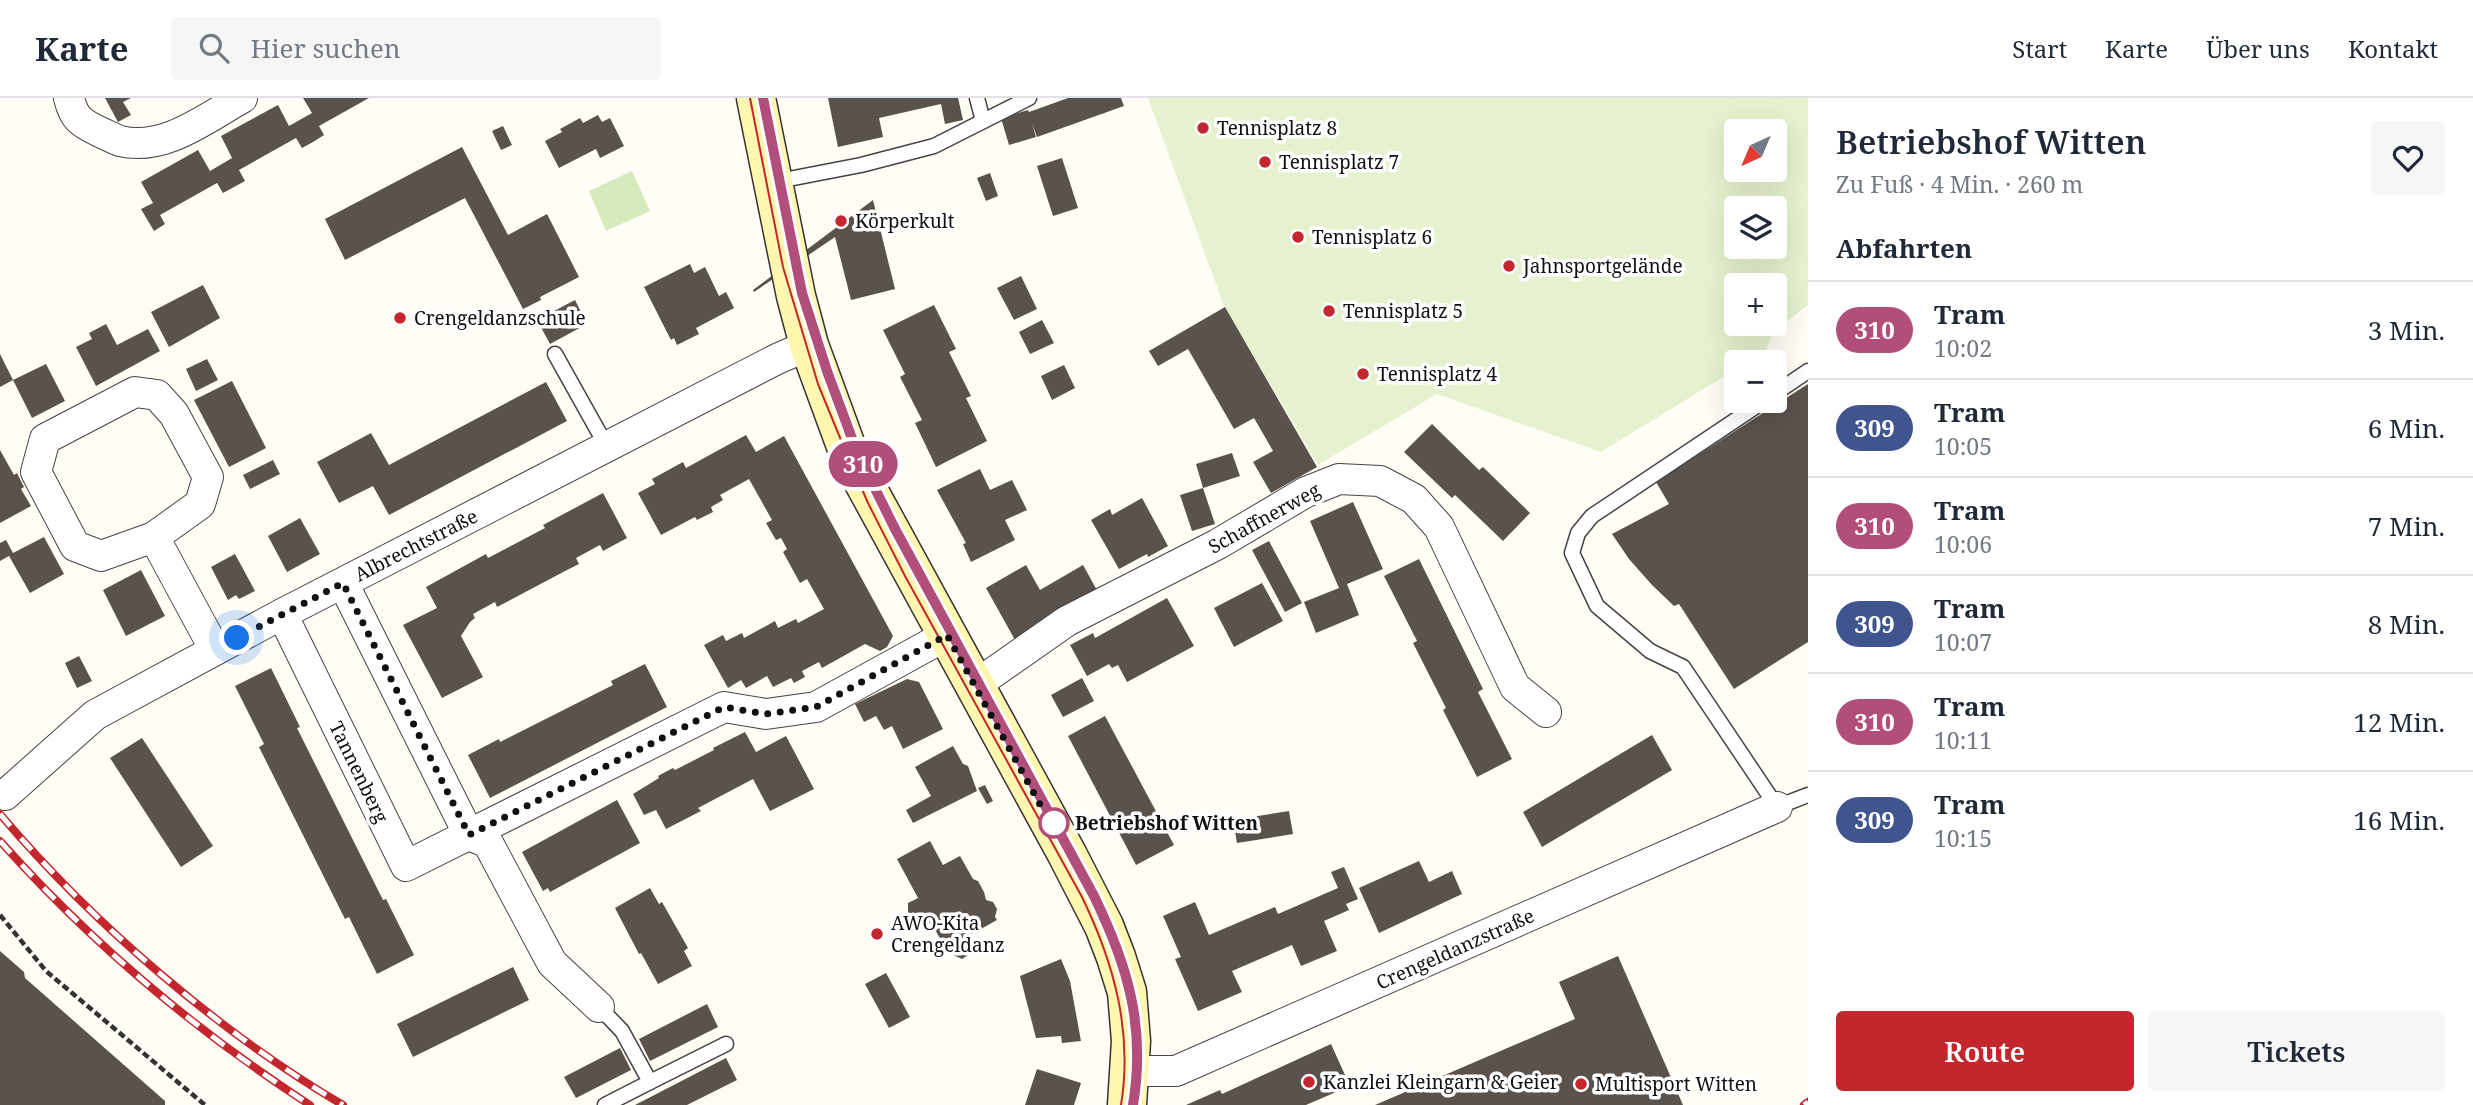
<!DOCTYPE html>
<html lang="de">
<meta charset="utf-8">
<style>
:root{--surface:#fff;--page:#f6f6f7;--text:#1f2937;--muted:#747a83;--line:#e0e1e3;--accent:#c4262e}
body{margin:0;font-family:"Noto Serif",serif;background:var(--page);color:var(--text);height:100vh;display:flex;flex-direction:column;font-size:26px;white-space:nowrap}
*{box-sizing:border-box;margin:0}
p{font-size:23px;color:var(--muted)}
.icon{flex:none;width:38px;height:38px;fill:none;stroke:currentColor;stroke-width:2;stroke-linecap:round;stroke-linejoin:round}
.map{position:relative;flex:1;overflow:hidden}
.sheet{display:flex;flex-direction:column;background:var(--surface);width:665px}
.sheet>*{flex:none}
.badge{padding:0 14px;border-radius:23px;font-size:24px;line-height:46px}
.needle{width:46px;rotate:224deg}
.tools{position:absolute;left:1724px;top:21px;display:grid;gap:14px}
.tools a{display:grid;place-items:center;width:63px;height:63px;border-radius:7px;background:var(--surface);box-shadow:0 7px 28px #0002;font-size:35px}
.you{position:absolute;width:35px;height:35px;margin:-18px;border:5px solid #fff;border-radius:50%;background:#1a73e8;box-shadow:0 0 0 10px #1a73e833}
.map>.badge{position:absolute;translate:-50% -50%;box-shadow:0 0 0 4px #fff}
h2{padding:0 28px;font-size:26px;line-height:63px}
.round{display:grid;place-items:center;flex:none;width:74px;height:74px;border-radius:7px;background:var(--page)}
.overview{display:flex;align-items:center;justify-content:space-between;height:119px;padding:0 28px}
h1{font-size:33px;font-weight:600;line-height:52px}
.action{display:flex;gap:14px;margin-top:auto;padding:14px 28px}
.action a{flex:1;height:80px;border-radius:7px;background:var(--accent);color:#fff;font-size:28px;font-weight:600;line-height:80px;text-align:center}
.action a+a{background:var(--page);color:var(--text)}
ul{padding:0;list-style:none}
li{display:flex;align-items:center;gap:21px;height:98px;padding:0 28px;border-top:2px solid var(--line)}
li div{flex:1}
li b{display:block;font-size:26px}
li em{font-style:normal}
li .badge{min-width:77px;font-weight:700;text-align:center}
header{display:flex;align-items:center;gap:42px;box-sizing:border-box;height:98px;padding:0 35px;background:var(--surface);border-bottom:2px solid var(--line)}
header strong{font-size:33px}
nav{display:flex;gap:38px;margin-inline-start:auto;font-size:24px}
.search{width:490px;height:63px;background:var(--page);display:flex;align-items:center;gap:18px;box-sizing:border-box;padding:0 24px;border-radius:7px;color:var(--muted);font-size:26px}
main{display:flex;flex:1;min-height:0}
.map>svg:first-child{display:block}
.green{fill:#d5ebbd}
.pitch{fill:#e6f2cf;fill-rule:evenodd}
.building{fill:#5a524d}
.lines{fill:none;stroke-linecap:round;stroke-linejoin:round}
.lane-casing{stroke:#444;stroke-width:17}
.street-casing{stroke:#444;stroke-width:32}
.secondary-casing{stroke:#333;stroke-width:41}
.path{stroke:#333;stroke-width:4.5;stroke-dasharray:7 3.5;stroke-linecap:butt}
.lane{stroke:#fff;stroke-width:14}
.street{stroke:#fff;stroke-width:30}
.secondary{stroke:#fff6b0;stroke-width:38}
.tram{stroke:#c4262e;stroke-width:2}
.rail-casing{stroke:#c4262e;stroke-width:8}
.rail{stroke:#fff;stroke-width:5;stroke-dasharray:16;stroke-linecap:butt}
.line-casing{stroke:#fff;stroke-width:16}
.line{stroke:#b14e7a;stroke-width:10}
.walk{stroke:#111;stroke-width:7;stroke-dasharray:0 12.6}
.poi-dot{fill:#c4262e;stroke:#fff;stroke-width:2.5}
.stop-dot{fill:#fff;stroke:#b14e7a;stroke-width:3.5}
.labels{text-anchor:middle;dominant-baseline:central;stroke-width:7;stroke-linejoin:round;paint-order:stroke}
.poi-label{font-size:19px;fill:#111;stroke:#fff;text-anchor:start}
.street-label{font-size:19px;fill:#111;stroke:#fff}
.stop-label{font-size:19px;font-weight:bold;fill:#111;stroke:#fff;text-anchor:start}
</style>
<header>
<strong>Karte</strong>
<div class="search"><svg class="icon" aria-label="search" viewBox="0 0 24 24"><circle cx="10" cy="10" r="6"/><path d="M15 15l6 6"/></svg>Hier suchen</div>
<nav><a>Start</a><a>Karte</a><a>Über uns</a><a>Kontakt</a></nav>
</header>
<main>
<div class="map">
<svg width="1808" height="1007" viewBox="0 0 1808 1007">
<rect width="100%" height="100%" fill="#fffdf5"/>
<!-- green -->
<polygon class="green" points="632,73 650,113 606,133 589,93"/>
<!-- pitch -->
<path class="pitch" d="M1148 0H1808V207L1772 235 1766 253 1748 264H1736V271L1601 354 1437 296 1318 367 1224 208ZM1736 33H1774V72H1736ZM1736 110H1774V149H1736ZM1736 187H1774V226H1736Z"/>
<!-- building -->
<g class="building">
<polygon points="105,0 131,0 123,4 131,17 118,24"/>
<polygon points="303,0 369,0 319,28 324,37 313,44 302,50 296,40 239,72 245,83 223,95 217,85 160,117 165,126 154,133 141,111 153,105 141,84 198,52 210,73 232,60 221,38 278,7 289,28 312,15"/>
<polygon points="828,0 958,0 963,22 945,26 941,6 879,20 883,39 838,49"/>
<polygon points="1068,0 1121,0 1124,8 1037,39 1032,25 1036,39 1009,47 1001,20 1028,12 1029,14"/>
<polygon points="598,17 602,24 610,20 624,48 600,60 596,51 559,70 545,43 562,34 560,31 580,20 583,25"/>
<polygon points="503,28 512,47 501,52 492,33"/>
<polygon points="462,49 508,137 547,116 579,179 540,199 541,202 523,211 465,100 345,162 325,121"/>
<polygon points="1062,60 1078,110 1053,118 1037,68"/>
<polygon points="990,75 998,98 986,103 977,80"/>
<polygon points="873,102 895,191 851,202 835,139 754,194 753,192"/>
<polygon points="690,166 694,175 705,169 719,198 726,194 734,210 696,230 699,236 677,247 674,240 671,242 644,189"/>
<polygon points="1021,178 1037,211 1014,222 997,190"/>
<polygon points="203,187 220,220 169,249 151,214"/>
<polygon points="575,202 587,226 550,246 537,222"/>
<polygon points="934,207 956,251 949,254 971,298 966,300 987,343 936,369 915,325 922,322 900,279 905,276 883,232"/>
<polygon points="1225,209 1317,369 1271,395 1253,364 1273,353 1254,320 1234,331 1188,251 1158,268 1149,253"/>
<polygon points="1042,222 1054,245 1030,256 1019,234"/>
<polygon points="106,226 117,247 148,231 160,253 96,288 76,249 92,241 89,235"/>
<polygon points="0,256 13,282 46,266 65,303 32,320 13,282 0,289"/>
<polygon points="207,261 218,282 196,293 186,271"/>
<polygon points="1064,267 1075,290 1052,302 1041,278"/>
<polygon points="232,283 266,350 229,369 194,302"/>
<polygon points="546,284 567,323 389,417 373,388 339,405 317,364 371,335 389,367"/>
<polygon points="1808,286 1808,544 1734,591 1679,506 1674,508 1652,487 1629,461 1612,436 1669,406 1656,384"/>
<polygon points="1432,326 1479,372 1483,369 1530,415 1503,443 1455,397 1452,400 1404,354"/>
<polygon points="746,337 756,354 784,338 893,538 887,549 880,553 865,546 822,570 819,564 802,573 805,579 794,585 791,580 773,589 767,578 746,590 741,582 728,590 704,547 723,537 726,543 742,535 744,540 775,523 778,530 796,521 798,525 824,511 807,481 800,485 783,454 787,451 781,440 776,442 766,425 772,422 749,381 720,397 723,402 711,409 713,414 697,422 695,419 661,437 638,395 655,386 652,381 683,364 686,370"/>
<polygon points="0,352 14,377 17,375 24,389 21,391 31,408 0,425"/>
<polygon points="1232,355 1240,378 1203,390 1196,366"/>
<polygon points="273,362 280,376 250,391 243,377"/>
<polygon points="980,371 990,392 1012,382 1027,412 1005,422 1015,442 971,464 963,446 966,445 937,392"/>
<polygon points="1203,390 1215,426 1192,433 1180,397"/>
<polygon points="603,395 627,440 603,453 600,447 576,460 579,466 567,472 497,509 495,504 473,516 475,520 470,524 461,538 483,579 442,600 403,527 437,510 426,489 486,456 488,460 545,430 543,427"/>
<polygon points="1142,400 1168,448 1148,459 1147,456 1119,471 1091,422 1110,411 1112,417"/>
<polygon points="1353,404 1383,471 1347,486 1359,517 1316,535 1304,504 1339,490 1310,423"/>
<polygon points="300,420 320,456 287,474 268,438"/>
<polygon points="44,439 64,476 30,495 9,458 0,463 0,445 6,442 13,455"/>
<polygon points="1269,443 1302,505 1285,514 1252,452"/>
<polygon points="235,456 255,493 239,501 236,497 228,502 211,469"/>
<polygon points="1419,461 1483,591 1478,594 1512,661 1477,679 1443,612 1446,610 1413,545 1417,543 1384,478"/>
<polygon points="1026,467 1040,492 1083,467 1098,494 1015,542 986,490"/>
<polygon points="141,472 165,518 126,538 103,492"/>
<polygon points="1262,485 1283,523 1234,549 1214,510"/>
<polygon points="1167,500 1194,548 1127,584 1118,567 1112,570 1109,566 1087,578 1070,547 1093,535 1095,540"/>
<polygon points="79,558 92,583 77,590 65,565"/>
<polygon points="645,566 667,609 490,700 468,657 499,641 500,644 613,587 611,583"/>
<polygon points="271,570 300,629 297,630 383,802 386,801 414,857 377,876 349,819 345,821 259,649 264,646 235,588"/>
<polygon points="1082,580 1094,603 1063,619 1051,597"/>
<polygon points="907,581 919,584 943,631 903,651 892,628 884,632 876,618 864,624 855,606"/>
<polygon points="1105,618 1174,747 1136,767 1068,638"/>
<polygon points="745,634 756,654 786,638 814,691 770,713 753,681 698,710 701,713 666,731 656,712 644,717 633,696 659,680 658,678 673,670 675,672 714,652 713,650"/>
<polygon points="1652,637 1672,672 1542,749 1523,714"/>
<polygon points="142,640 213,748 181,769 110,660"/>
<polygon points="953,648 963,666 968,668 977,693 913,725 906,712 931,698 915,669"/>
<polygon points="985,687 993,703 987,706 978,690"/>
<polygon points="617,702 640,745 550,794 548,790 543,793 522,754"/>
<polygon points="1289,713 1293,736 1237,745 1233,722"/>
<polygon points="930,743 943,767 960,758 973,781 978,783 984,794 986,802 993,804 997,811 995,819 997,822 972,836 970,833 965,836 972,848 970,856 962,861 951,856 946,847 944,848 931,824 922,829 914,826 908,815 908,805 918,800 897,761"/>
<polygon points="1419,763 1429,784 1452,773 1462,796 1379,835 1359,790"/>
<polygon points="1344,769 1358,801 1346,806 1349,812 1324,823 1337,853 1301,868 1292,847 1232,873 1242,894 1198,913 1175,861 1181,859 1163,818 1195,804 1209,837 1275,809 1278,816 1338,790 1331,774"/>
<polygon points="650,790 659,806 662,804 688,850 684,853 692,868 658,886 641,855 639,856 615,810"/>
<polygon points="0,853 24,874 25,880 165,1003 165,1007 0,1007"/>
<polygon points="1618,858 1683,1007 1375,1007 1575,921 1559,884"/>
<polygon points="1061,861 1070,883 1081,943 1062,945 1061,938 1036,940 1020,878"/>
<polygon points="513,869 529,902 413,959 397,926"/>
<polygon points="886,875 910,919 889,930 865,886"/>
<polygon points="707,906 718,929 650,963 639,941"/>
<polygon points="1331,946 1350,988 1306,1007 1186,1007 1220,992 1222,996"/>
<polygon points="620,950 631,972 576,1000 564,979"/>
<polygon points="726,960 737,982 687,1007 635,1007"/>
<polygon points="1037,971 1081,985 1074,1007 1025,1007"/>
</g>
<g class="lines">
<defs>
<g id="lane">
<polyline points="977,0 983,23"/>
<polyline points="773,84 861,67 934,48 1029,0"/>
<polyline points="555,256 607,349"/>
<polyline points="1774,296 1808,273"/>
<polyline points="1764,303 1592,418 1578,435 1572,455 1597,508 1650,553 1683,569 1777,709 1808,697"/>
<polyline points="599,909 622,933 650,984 605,1007"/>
<polyline points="650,984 726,946"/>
</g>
<g id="street">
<path d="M69 0C74 21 81 25 100 34 107 37 114 41 120 43 164 54 206 20 242 0"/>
<polygon points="135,294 157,297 174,316 208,379 200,406 154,439 101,458 75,448 36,374 45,341"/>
<polyline points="154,439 215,552"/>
<polyline points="343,485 469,737 488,745 552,865 599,909"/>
<polyline points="282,516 406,768 724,609 766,616 816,609 947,537"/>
<polyline points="974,588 1067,523 1218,446 1306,394 1339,381 1380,383 1414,401 1439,429 1515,589 1546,614"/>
<polyline points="5,697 95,617 282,516 777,261 809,247"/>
<polyline points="1130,973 1176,973 1777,709"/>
</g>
<polyline id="secondary" points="756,0 796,198 809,247 850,359 1067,756 1104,828 1116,859 1127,894 1131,943 1127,1007"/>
</defs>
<!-- lane casing -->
<use href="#lane" class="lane-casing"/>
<!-- street casing -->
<use href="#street" class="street-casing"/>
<!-- secondary casing -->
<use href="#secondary" class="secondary-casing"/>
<!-- path -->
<polyline class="path" points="0,817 46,873 205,1007"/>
<!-- lane -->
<use href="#lane" class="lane"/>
<!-- street -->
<use href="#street" class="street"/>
<!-- secondary -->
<use href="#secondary" class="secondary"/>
<!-- tram -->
<g class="tram">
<path d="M750 0 783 169 818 286 843 347 868 405 905 478 1082 799C1114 865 1133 934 1121 1007"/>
<path d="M763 0C783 120 809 240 857 353 883 413 916 470 947 528 996 618 1045 708 1094 798 1128 868 1146 929 1133 1007"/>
</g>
<defs>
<g id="rail">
<path d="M0 716C92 825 220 935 343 1007"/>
<path d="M0 743C91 845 196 933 310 1007"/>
<polyline points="1804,1007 1808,1004"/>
</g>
</defs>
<!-- rail casing -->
<use href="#rail" class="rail-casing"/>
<!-- rail -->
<use href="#rail" class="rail"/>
</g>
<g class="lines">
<defs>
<path id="line" d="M763 0 802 195 827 273 857 354 894 429 1094 798C1128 868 1146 929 1133 1007"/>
</defs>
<!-- line casing -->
<use href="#line" class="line-casing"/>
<!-- line -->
<use href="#line" class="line"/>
<!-- walk -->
<polyline class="walk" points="237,540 343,485 469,737 724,609 766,616 816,609 947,537 1054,732 1054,725"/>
</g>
<!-- markers -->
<g class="poi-dot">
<circle cx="1203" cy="30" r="7"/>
<circle cx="1265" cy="64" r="7"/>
<circle cx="841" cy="123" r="7"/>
<circle cx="1298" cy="139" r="7"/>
<circle cx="1509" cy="168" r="7"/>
<circle cx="1329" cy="213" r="7"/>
<circle cx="400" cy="220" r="7"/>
<circle cx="1363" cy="276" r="7"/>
<circle cx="877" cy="836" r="7"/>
<circle cx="1309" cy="984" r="7"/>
<circle cx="1581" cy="986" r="7"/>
</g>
<circle class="stop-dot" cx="1054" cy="725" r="14"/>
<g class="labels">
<!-- poi labels -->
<g class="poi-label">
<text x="1217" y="30">Tennisplatz 8</text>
<text x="1279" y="64">Tennisplatz 7</text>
<text x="855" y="123">Körperkult</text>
<text x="1312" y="139">Tennisplatz 6</text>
<text x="1523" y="168">Jahnsportgelände</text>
<text x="1343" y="213">Tennisplatz 5</text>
<text x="414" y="220">Crengeldanzschule</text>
<text x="1377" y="276">Tennisplatz 4</text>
<text x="891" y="825">AWO-Kita<tspan x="891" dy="22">Crengeldanz</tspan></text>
<text x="1323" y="984">Kanzlei Kleingarn &amp; Geier</text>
<text x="1595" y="986">Multisport Witten</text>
</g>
<!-- street labels -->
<g class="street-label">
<text transform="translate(1264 420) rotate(-29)">Schaffnerweg</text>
<text transform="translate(416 447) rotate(-27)">Albrechtstraße</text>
<text transform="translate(359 674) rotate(64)">Tannenberg</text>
<text transform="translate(1455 851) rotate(-24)">Crengeldanzstraße</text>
</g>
<!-- stop labels -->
<g class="stop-label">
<text x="1075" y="725">Betriebshof Witten</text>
</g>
</g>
</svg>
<div class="tools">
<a><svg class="needle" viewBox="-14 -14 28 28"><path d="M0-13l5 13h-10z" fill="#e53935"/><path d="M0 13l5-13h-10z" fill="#747a83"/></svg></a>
<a><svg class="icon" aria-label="layers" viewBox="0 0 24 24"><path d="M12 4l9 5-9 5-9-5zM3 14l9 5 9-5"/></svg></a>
<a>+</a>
<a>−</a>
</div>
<div class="you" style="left:237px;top:540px"></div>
<b class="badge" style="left:863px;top:366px;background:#b14e7a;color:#fff">310</b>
</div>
<section class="sheet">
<div class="overview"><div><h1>Betriebshof Witten</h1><p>Zu Fuß · 4 Min. · 260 m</p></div><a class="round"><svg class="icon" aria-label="heart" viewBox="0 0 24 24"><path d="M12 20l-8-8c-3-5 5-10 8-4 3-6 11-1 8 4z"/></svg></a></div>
<h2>Abfahrten</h2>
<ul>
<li><span class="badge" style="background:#b14e7a;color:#fff">310</span><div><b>Tram</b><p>10:02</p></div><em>3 Min.</em></li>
<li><span class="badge" style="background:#40558e;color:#fff">309</span><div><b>Tram</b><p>10:05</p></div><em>6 Min.</em></li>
<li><span class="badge" style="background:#b14e7a;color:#fff">310</span><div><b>Tram</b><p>10:06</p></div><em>7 Min.</em></li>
<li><span class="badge" style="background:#40558e;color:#fff">309</span><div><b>Tram</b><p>10:07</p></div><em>8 Min.</em></li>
<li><span class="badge" style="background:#b14e7a;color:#fff">310</span><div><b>Tram</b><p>10:11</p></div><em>12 Min.</em></li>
<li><span class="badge" style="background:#40558e;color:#fff">309</span><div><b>Tram</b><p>10:15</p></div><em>16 Min.</em></li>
</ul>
<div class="action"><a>Route</a><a>Tickets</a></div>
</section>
</main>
